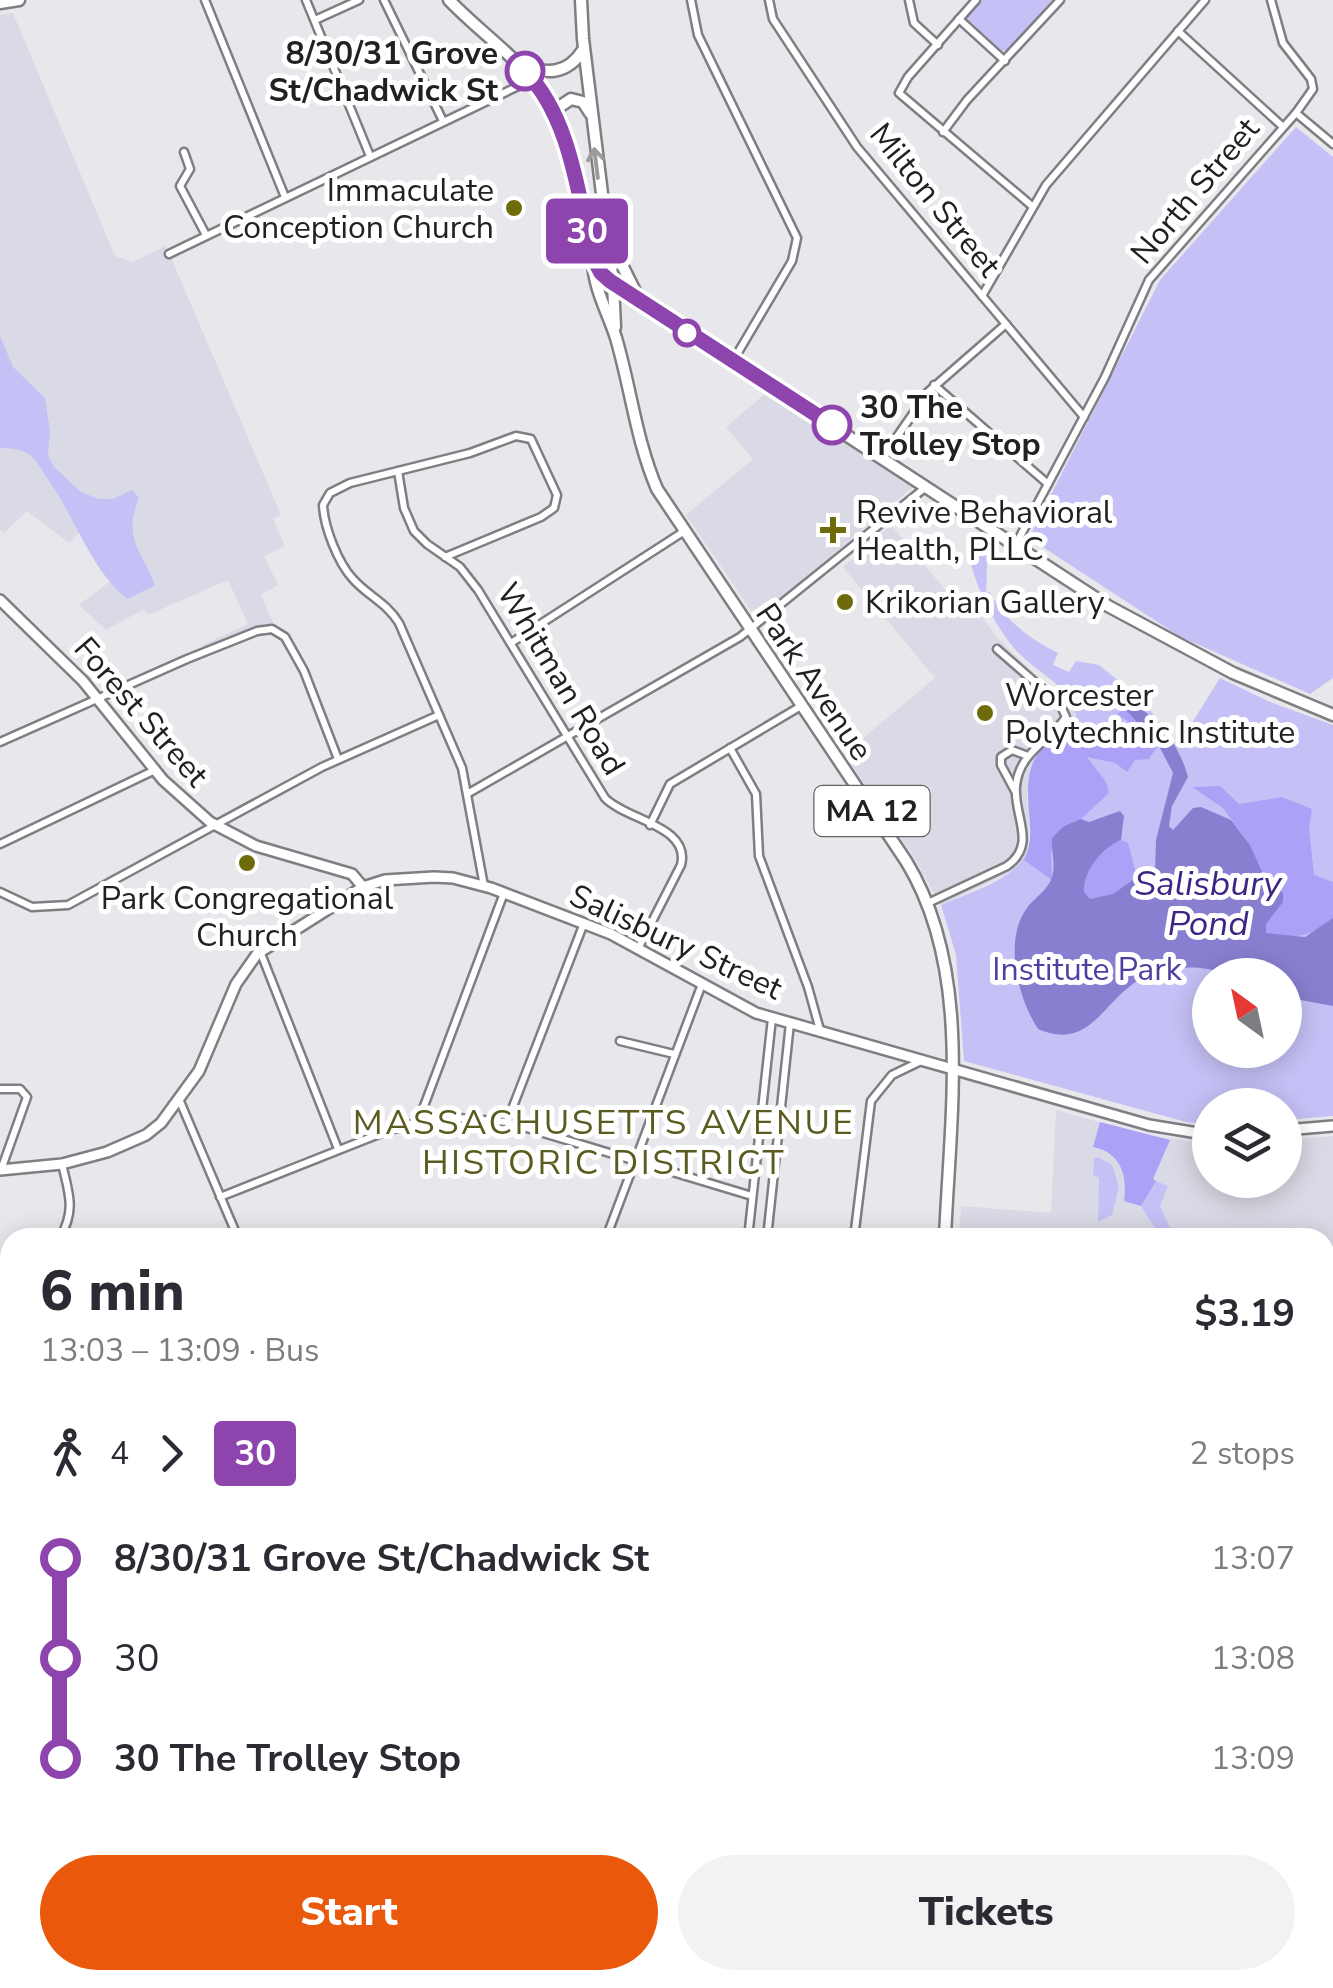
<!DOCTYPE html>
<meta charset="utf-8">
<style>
:root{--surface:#fff;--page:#f2f2f3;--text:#2b2b33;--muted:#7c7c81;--accent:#ea580c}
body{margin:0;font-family:"Nunito Sans",sans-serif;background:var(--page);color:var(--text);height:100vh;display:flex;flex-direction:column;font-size:38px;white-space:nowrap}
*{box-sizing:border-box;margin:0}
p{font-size:32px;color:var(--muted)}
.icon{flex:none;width:55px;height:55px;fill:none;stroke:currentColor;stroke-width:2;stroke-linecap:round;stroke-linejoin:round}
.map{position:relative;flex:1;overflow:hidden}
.drawer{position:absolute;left:0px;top:1228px;width:1335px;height:762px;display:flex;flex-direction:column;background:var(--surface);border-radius:30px 30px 0 0;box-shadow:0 5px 25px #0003}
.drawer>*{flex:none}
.badge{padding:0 20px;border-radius:8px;font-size:35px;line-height:65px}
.needle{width:65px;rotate:327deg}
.tools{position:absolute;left:1192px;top:958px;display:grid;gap:20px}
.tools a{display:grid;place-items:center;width:110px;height:110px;border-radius:50%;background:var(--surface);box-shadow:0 5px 25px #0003;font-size:50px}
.map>.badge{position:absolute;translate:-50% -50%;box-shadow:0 0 0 5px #fff}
.legs{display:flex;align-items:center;gap:15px;height:110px;padding:0 40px;font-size:32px}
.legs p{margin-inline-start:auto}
.head{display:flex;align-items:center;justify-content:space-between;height:170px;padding:0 40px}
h1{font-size:55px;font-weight:800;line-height:75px}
.cta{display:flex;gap:20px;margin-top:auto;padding:20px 40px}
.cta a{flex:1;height:115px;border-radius:60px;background:var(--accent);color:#fff;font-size:40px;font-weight:800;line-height:115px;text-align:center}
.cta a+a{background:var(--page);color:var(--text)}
ul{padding:0 40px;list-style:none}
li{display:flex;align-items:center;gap:35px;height:100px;font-size:38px}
li i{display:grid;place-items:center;width:15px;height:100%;margin:0 12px;background:currentColor}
li i::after{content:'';width:25px;height:25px;margin:-12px;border:8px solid;border-radius:50%;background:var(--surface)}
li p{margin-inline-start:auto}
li:first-child i{background:linear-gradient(#0000 50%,currentColor 0)}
li:last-child i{background:linear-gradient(currentColor 50%,#0000 0)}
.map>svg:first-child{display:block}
.built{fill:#dadae6}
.green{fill:#c5c1f6;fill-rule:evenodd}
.forest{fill:#aba1f7}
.water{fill:#897fd1}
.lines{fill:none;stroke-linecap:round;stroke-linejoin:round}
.pedestrian-casing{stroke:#7e7e83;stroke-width:10}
.minor-casing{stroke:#7e7e83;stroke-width:11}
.tertiary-casing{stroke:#7e7e83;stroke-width:12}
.secondary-casing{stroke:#7e7e83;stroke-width:14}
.primary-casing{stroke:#7e7e83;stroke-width:15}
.trunk-casing{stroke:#7e7e83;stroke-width:16}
.pedestrian{stroke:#fff;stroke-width:5}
.minor{stroke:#fff;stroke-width:6}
.tertiary{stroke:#fff;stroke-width:8}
.secondary{stroke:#fff;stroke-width:9}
.primary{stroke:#fff;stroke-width:10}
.trunk{stroke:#fff;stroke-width:11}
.oneway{stroke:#9b9b9c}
.line-1-casing{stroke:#fff;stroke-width:22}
.line-1{stroke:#8e44ad;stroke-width:15}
.stop-1-dot{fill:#fff;stroke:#8e44ad;stroke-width:5}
.poi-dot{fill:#6e6c0a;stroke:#fff;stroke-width:4}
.labels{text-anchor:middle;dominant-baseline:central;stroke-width:10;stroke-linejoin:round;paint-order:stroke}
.shield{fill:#fff;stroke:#646465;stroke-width:2.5}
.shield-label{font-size:30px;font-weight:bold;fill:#212123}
.stop-label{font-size:32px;font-weight:bold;fill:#212123;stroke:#fff;text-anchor:end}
.poi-label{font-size:32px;fill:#212123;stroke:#fff;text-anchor:start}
.street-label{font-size:32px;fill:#212123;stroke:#fff}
.park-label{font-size:32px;fill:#523ea0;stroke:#fff}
.water-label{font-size:35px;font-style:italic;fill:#3d2485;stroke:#fff}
.neighbourhood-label{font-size:35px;letter-spacing:2.5px;fill:#5b5a1f;stroke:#fff}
</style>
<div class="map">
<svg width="1333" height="1988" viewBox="0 0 1333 1988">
<rect width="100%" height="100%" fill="#e7e7ec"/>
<!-- built -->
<g class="built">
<polygon points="13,13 115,256 132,262 166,246 281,515 273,519 285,546 264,556 278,585 261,595 274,625 206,652 202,645 248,624 228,580 148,615 144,609 106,630 79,605 116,577 80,532 69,543 27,511 4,533 0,530 0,15"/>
<polygon points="766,393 913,487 763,613 759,608 752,612 686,515 753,459 726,427"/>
<polygon points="891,525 964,612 974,605 995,635 1045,685 1071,702 1075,710 1074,720 1043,749 1034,763 1027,795 1030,849 1024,860 1013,871 941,905 912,854 844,754 935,678 843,567"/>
<polygon points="1056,1110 1145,1135 1210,1144 1210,1180 1285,1180 1285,1140 1333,1136 1333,1613 1325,1617 1325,1238 959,1238 961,1206 1051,1213"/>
<polygon points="890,1980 997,1980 1000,1988 894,1988"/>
</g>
<!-- green -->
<g class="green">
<polygon points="982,0 1052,0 1010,49 1002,51 966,18"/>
<polygon points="1296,127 1333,157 1333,678 1310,694 1179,636 1029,538 1160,280"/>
<path d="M0 336 13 367 45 398 50 431 48 455 53 466 81 492 99 499H113L132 490 139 498C123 537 140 549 154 582V586L127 599C90 568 76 519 49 481 43 473 38 461 30 455 22 449 10 448 0 448Z"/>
<path d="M981 535 988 539 986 593 989 591C1005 620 1029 639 1058 653L1053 665 1069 672 1076 661 1099 665 1120 682 1117 690 1138 700 1137 702 1151 711 1177 747 1220 678 1270 702 1333 725V1116L1285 1120V1105H1210V1124L1186 1122 964 1061 956 955 941 905C974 890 1035 876 1030 831 1028 806 1025 785 1034 761 1042 742 1067 734 1076 715 1067 682 1038 675 1014 648 994 624 979 593 970 562ZM1210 975H1285V1050H1210Z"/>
<polygon points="1098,1157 1112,1165 1119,1187 1112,1215 1098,1222 1099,1177 1093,1176 1094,1159"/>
<polygon points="1156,1181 1168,1186 1160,1206 1171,1230 1156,1230 1141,1206"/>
</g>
<!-- forest -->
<g class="forest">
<path d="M1124 708 1158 745 1149 759 1135 760 1127 772 1115 763 1087 757 1106 782 1109 793 1081 819 1064 826 1051 852 1052 880 1024 860C1041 828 1016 789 1037 755 1043 746 1055 739 1063 733L1085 747 1144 740 1133 725 1117 714Z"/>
<path d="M1220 786 1239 804 1282 797 1312 809 1309 828 1314 875 1333 882V918C1312 936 1293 941 1266 933V924L1283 894 1265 878 1250 845 1223 808 1192 787Z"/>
<path d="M1121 840 1128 843 1137 877 1113 895 1090 899 1084 892C1083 871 1103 847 1121 840Z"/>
<path d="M1100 1122 1170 1140 1153 1179 1156 1181 1141 1206 1124 1201C1128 1175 1120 1152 1093 1147Z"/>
<polygon points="274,1980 528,1980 532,1988 274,1988"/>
</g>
<!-- water -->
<path class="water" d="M1129 701C1158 717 1180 746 1188 777L1172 806 1169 826 1173 830 1193 808 1201 807 1231 820 1250 845 1265 878 1283 893V902L1266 924V933L1305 937 1333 918V1006L1285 997V975C1267 975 1248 977 1231 975 1223 974 1216 970 1208 969 1190 965 1164 969 1147 976 1104 994 1094 1053 1038 1029 1018 998 1003 940 1027 908 1034 898 1048 890 1052 877 1056 865 1051 850 1052 838L1064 826 1081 819 1089 822 1120 811 1124 816 1121 840C1103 847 1083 871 1084 892L1090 899 1113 894 1137 877 1148 878 1155 872 1156 840 1173 773 1159 746 1124 708Z"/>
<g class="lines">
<defs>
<g id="pedestrian">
<polyline points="1240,1236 1240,1238"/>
<polyline points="1325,1292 1333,1289"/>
</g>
<g id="minor">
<polyline points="205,0 285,197"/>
<polyline points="306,0 370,156"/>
<polyline points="384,0 443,121"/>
<polyline points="691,0 698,35 797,238 792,261 733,361"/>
<polyline points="769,0 773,19 857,147 1084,417"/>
<polyline points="909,0 914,23 938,45"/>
<polyline points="976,0 908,77 899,93 1032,206"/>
<polyline points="959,19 1005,61"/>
<polyline points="315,20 359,0"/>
<polyline points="1178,31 1282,126"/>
<polyline points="1296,113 1333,144"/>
<polyline points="943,132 967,100 1060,0"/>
<polyline points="184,152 190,169 180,186 206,235"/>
<polyline points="169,254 533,79"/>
<polyline points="982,296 1046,185 1205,0"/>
<polyline points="934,385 1048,484"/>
<polyline points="883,457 928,392 1006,324"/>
<path d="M398 471 404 508 414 531 427 544 460 567 478 590 605 798C626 820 691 826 681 865L639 947"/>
<polyline points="1016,544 1105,377 1149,280 1296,113 1313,89 1311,79 1283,43 1271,0"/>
<path d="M445 557 541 517 554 508 557 495 531 439 516 436 470 453 350 483 330 493 323 505C324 527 338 563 353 579 368 596 387 603 399 623L462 768 484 886"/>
<polyline points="511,643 683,532"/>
<polyline points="0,742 187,659 257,631 272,629 285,637 304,671 338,759"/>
<polyline points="730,748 756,794 759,856 808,987 820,1030"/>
<polyline points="1015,791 1001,765 1001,757 1012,750 1028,756"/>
<polyline points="467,794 740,637 926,487"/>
<polyline points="650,825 670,784 801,706"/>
<polyline points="0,844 155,770"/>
<polyline points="0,892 32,907 68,905 322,767 439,715"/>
<path d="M928 903 1007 866C1038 844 1013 816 1016 786 1019 752 1050 741 1066 717L1060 704 997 649"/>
<polyline points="260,951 338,1149"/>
<polyline points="620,1041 674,1054"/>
<polyline points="0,1089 20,1089 27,1097 1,1170"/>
<polyline points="179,1099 238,1238"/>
<polyline points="418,1122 504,893"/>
<polyline points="507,1122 584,923"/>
<polyline points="220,1197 387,1131 418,1122 459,1118 507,1122 752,1196"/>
<path d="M60 1238C76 1209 69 1194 62 1164"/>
<polyline points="606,1238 702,984"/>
<polyline points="748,1238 772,1018"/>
<polyline points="767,1238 790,1023"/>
<polyline points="854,1238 871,1101 892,1075 921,1061"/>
<polyline points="0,1420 10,1443"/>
<polyline points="1325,1611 1333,1627"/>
<polyline points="0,1676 10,1699"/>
<polyline points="0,1770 10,1781"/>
<polyline points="0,1770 10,1760"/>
<polyline points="1325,1812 1333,1829"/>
<polyline points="0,1851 10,1843"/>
<polyline points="1325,1958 1333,1976"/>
<polyline points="0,1974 10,1961"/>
<polyline points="117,1980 119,1988"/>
<polyline points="232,1980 232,1988"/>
<polyline points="534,1980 539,1988"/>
<polyline points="637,1980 641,1988"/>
<polyline points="756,1980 760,1988"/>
<polyline points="882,1980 886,1988"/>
<polyline points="1002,1980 1006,1988"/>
<polyline points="1112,1980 1116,1988"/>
<polyline points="1220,1980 1224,1988"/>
<polyline points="98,1988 104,1980"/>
</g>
<polyline id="tertiary" points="1325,1509 1333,1505"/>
<g id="secondary">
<polyline points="0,600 83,681 163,780 210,822 256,846 352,874 363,887"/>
<polyline points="1285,1130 1333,1126"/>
<polyline points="0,1170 62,1164 107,1152 146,1135 161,1123 199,1071 236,984 257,954 363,887 385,880 434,877 453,878 491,888 611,934 756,1013 1149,1125 1210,1135"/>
</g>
<g id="primary">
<path d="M449 0C474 26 504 48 529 75 571 122 579 198 593 258L601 273 610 281 1108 606 1233 673 1333 715"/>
<polyline points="581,0 583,39 613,283 615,327"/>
<polyline points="0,3 19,0"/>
<path d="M521 64C546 75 567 75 583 50"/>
<polyline points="556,118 559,107 571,99 583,102 590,113"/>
<polyline points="613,247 639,299"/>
<path d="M593 264C595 291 608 313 616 338 631 389 636 440 657 489L906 861C973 970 950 1115 945 1238"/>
<polyline points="909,1988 909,1980"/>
</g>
<g id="trunk">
<polyline points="1325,1792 1333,1785"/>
<polyline points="1085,1988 1095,1980"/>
</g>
</defs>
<!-- pedestrian casing -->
<use href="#pedestrian" class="pedestrian-casing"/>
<!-- minor casing -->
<use href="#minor" class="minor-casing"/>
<!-- tertiary casing -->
<use href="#tertiary" class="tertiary-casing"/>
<!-- secondary casing -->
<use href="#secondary" class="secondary-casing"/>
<!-- primary casing -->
<use href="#primary" class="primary-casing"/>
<!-- trunk casing -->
<use href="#trunk" class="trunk-casing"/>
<!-- pedestrian -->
<use href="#pedestrian" class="pedestrian"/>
<!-- minor -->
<use href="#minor" class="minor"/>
<!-- tertiary -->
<use href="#tertiary" class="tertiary"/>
<!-- secondary -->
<use href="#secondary" class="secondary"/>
<!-- primary -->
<use href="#primary" class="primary"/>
<!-- trunk -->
<use href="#trunk" class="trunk"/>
</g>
<!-- one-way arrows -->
<defs><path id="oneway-shaft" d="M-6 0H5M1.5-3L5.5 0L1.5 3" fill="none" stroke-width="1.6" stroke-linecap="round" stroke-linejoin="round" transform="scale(2.5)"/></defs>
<use class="oneway" href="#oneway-shaft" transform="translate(596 163) rotate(-97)"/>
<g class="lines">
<defs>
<path id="line-1" d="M525 71C571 118 578 196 593 258L601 273 610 281 832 425"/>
</defs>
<!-- line-1 casing -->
<use href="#line-1" class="line-1-casing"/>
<!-- line-1 -->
<use href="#line-1" class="line-1"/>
</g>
<!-- markers -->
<g class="stop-1-dot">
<circle cx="525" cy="71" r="18"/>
<circle cx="687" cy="333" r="12"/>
<circle cx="832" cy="425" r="18"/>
</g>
<g class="poi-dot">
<circle cx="514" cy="208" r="10"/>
<path d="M828 515h10v10h10v10h-10v10h-10v-10h-10v-10h10z"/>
<circle cx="845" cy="602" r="10"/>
<circle cx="985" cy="713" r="10"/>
<circle cx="247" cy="863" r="10"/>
</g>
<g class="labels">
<!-- shield labels -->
<rect class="shield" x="814.5" y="786" width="115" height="50" rx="8"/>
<g class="shield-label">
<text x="872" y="811">MA 12</text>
</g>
<!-- stop labels -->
<g class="stop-label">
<text x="498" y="53">8/30/31 Grove<tspan x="498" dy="37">St/Chadwick St</tspan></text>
<text x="860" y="407" text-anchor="start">30 The<tspan x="860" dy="37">Trolley Stop</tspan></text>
</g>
<!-- poi labels -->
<g class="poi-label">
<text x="494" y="190" text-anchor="end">Immaculate<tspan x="494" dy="37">Conception Church</tspan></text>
<text x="856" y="512">Revive Behavioral<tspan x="856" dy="37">Health, PLLC</tspan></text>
<text x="865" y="602">Krikorian Gallery</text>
<text x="1005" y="695">Worcester<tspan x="1005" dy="37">Polytechnic Institute</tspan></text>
<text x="247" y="898" text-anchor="middle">Park Congregational<tspan x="247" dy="37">Church</tspan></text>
</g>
<!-- street labels -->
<g class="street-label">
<text transform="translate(1195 191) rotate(-50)">North Street</text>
<text transform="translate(935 200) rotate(51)">Milton Street</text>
<text transform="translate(561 679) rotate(59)">Whitman Road</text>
<text transform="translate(814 682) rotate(56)">Park Avenue</text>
<text transform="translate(141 712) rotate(49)">Forest Street</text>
<text transform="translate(676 942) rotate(25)">Salisbury Street</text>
</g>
<!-- park labels -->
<g class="park-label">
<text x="1087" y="969">Institute Park</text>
</g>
<!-- water labels -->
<g class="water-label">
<text x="1208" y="883">Salisbury<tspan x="1208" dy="40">Pond</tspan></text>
</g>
<!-- neighbourhood labels -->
<g class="neighbourhood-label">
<text x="604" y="1122">MASSACHUSETTS AVENUE<tspan x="604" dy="40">HISTORIC DISTRICT</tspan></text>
</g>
</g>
</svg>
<div class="tools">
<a><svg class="needle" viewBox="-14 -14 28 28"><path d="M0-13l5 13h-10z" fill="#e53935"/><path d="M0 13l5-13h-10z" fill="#7c7c81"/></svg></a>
<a><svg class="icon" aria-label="layers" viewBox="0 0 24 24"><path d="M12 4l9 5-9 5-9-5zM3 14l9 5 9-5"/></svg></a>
</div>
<b class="badge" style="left:587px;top:231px;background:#8e44ad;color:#fff">30</b>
<section class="drawer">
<div class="head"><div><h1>6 min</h1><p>13:03 – 13:09 · Bus</p></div><b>$3.19</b></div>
<div class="legs"><svg class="icon" aria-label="walk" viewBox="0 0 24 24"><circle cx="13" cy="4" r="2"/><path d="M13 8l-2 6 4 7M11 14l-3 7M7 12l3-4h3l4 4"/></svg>4<svg class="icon" aria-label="forward" viewBox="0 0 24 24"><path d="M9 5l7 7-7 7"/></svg><b class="badge" style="background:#8e44ad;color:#fff">30</b><p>2 stops</p></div>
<ul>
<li><i style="color:#8e44ad"></i><b>8/30/31 Grove St/Chadwick St</b><p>13:07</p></li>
<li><i style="color:#8e44ad"></i><span>30</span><p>13:08</p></li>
<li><i style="color:#8e44ad"></i><b>30 The Trolley Stop</b><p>13:09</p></li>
</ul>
<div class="cta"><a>Start</a><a>Tickets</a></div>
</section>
</div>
